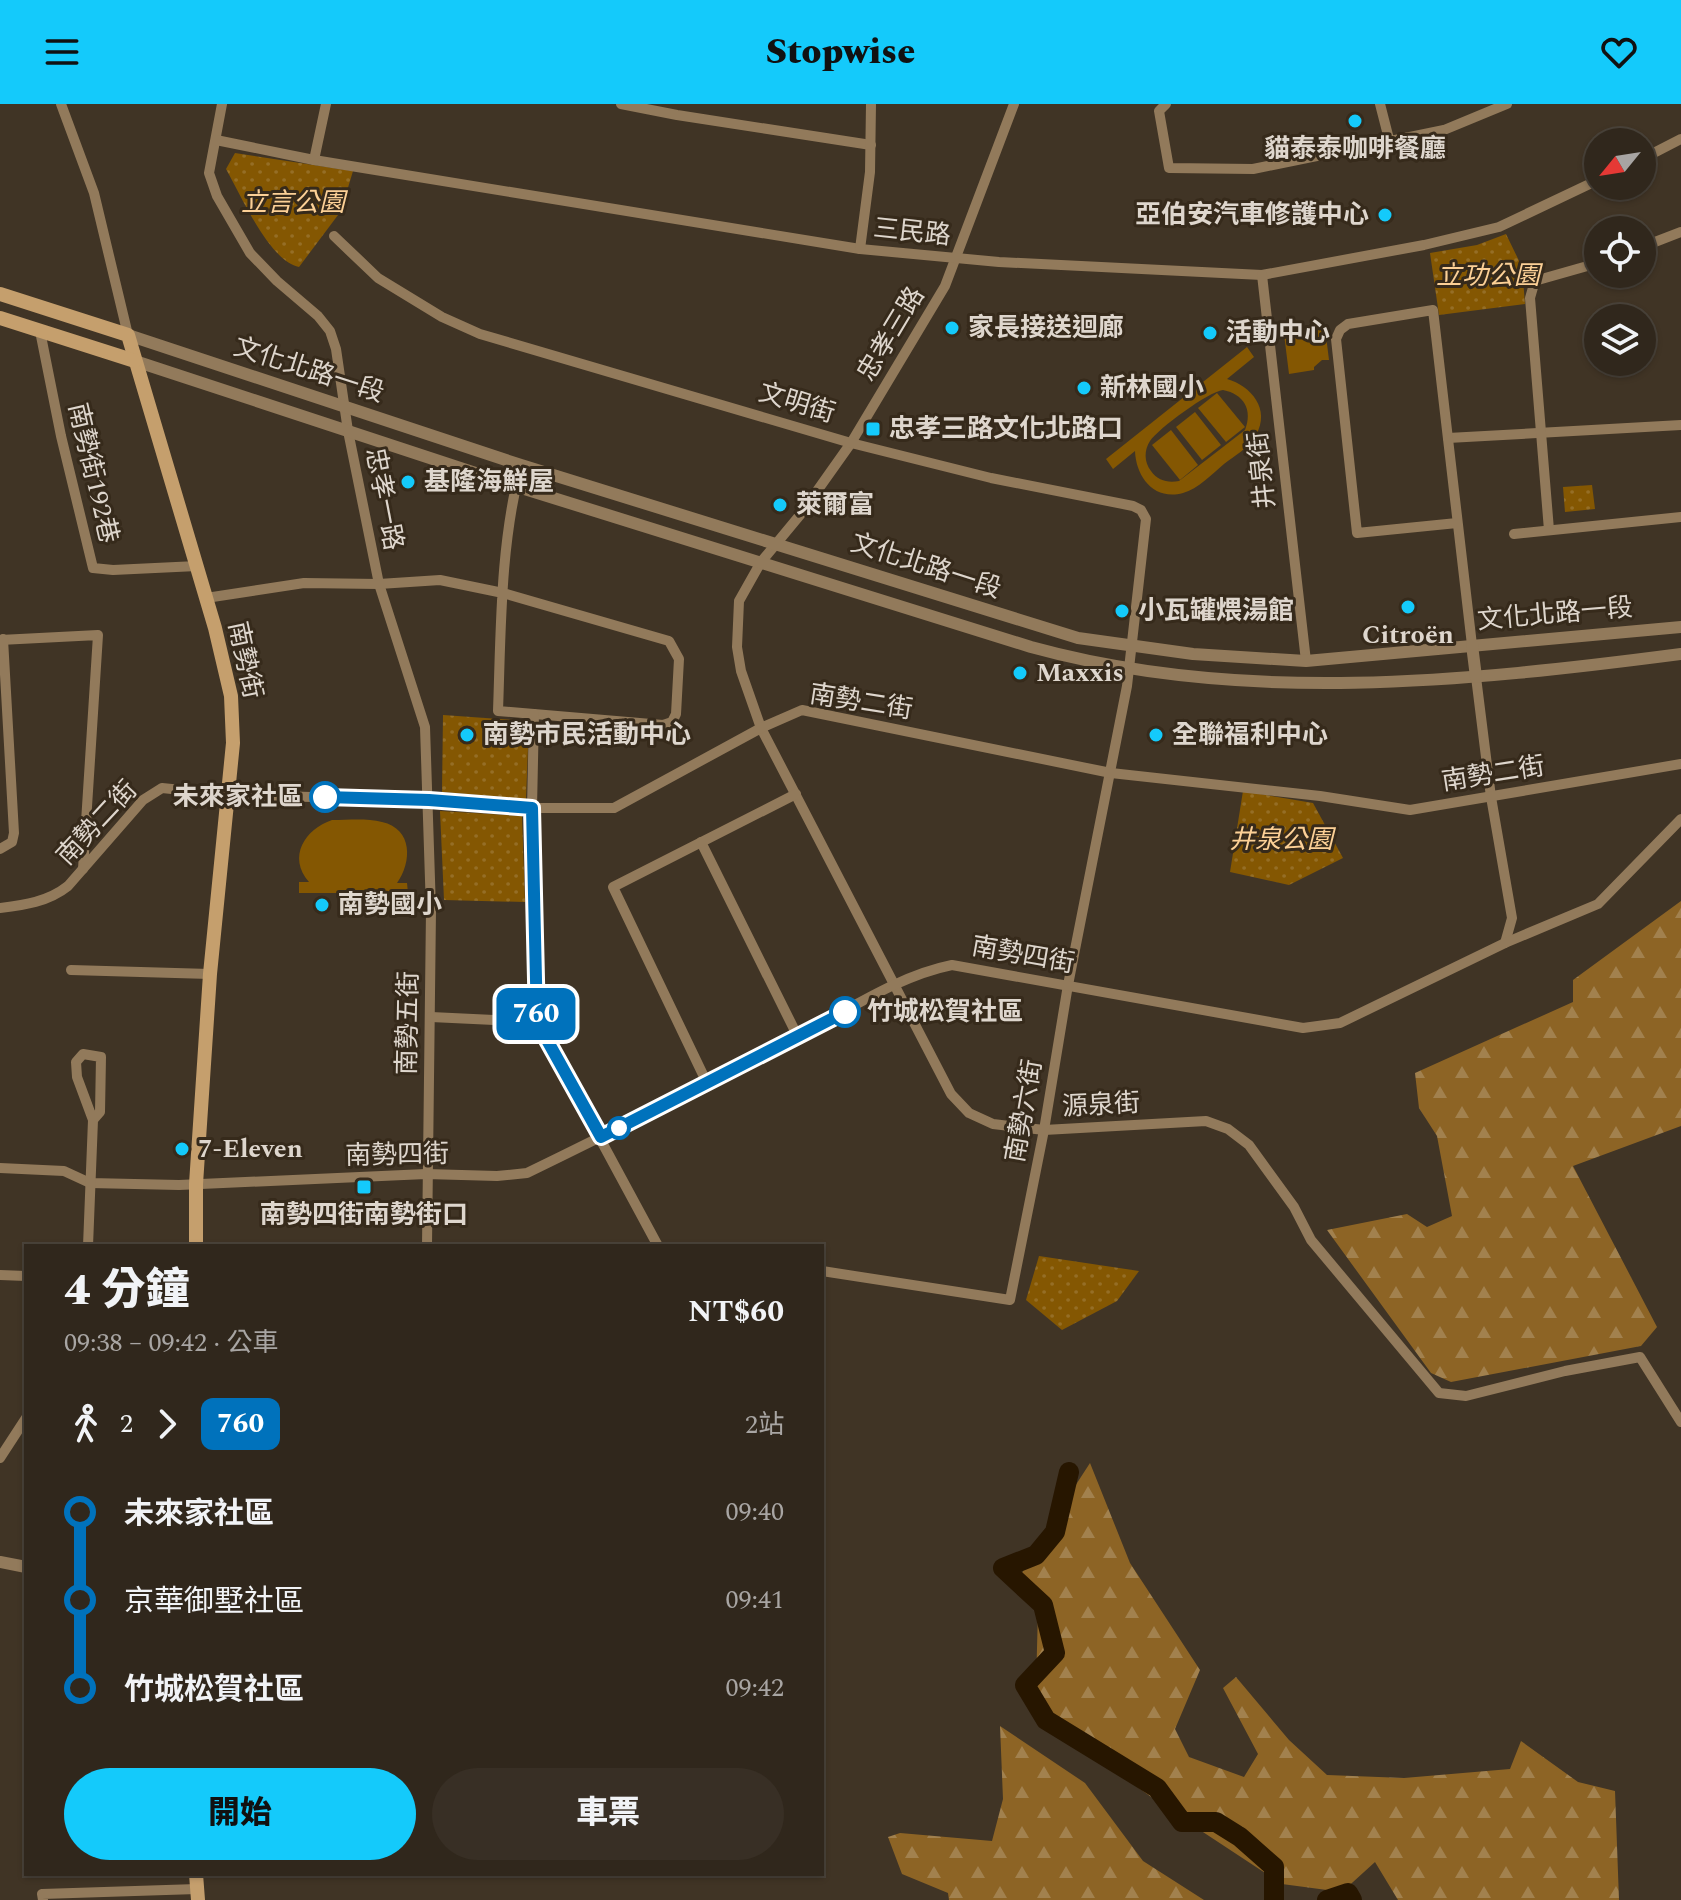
<!DOCTYPE html>
<html lang="zh-TW">
<meta charset="utf-8">
<style>
:root{--surface:#30271c;--page:#382f25;--text:#f1f3f6;--muted:#a8a5a3;--line:#4b443b;--accent:#14cafb}
body{margin:0;font-family:Spectral,"Noto Sans TC",serif;background:var(--page);color:var(--text);height:100vh;display:flex;flex-direction:column;font-size:30px;white-space:nowrap}
*{box-sizing:border-box;margin:0}
p{font-size:26px;color:var(--muted)}
.icon{flex:none;width:44px;height:44px;fill:none;stroke:currentColor;stroke-width:2;stroke-linecap:round;stroke-linejoin:round}
.map{position:relative;flex:1;overflow:hidden}
.details{position:absolute;left:24px;top:1140px;width:800px;height:632px;display:flex;flex-direction:column;background:var(--surface);border-radius:0px;box-shadow:0 2px 6px #0004,0 0 0 2px var(--line)}
.details>*{flex:none}
.badge{padding:0 16px;border-radius:12px;font-size:28px;line-height:52px}
.needle{width:52px;rotate:240deg}
.tools{position:absolute;left:1584px;top:24px;display:grid;gap:16px}
.tools a{display:grid;place-items:center;width:72px;height:72px;border-radius:50%;background:var(--surface);box-shadow:0 2px 6px #0004,0 0 0 2px var(--line);font-size:40px}
.map>.badge{position:absolute;translate:-50% -50%;box-shadow:0 0 0 4px #fff}
.legs{display:flex;align-items:center;gap:12px;height:88px;padding:0 40px;font-size:26px}
.legs p{margin-inline-start:auto}
.overview{display:flex;align-items:center;justify-content:space-between;height:136px;padding:0 40px}
h1{font-size:44px;font-weight:800;line-height:60px}
.cta{display:flex;gap:16px;margin-top:auto;padding:16px 40px}
.cta a{flex:1;height:92px;border-radius:48px;background:var(--accent);color:#111;font-size:32px;font-weight:800;line-height:92px;text-align:center}
.cta a+a{background:var(--page);color:var(--text)}
ul{padding:0 40px;list-style:none}
li{display:flex;align-items:center;gap:28px;height:88px;font-size:30px}
li i{display:grid;place-items:center;width:12px;height:100%;margin:0 10px;background:currentColor}
li i::after{content:'';width:20px;height:20px;margin:-10px;border:6px solid;border-radius:50%;background:var(--surface)}
li p{margin-inline-start:auto}
li:first-child i{background:linear-gradient(#0000 50%,currentColor 0)}
li:last-child i{background:linear-gradient(currentColor 50%,#0000 0)}
header{display:flex;justify-content:space-between;align-items:center;height:104px;padding:0 40px;background:var(--accent);color:#111;font-size:36px;font-weight:800}
.map>svg:first-child{display:block}
.grass{fill:#845702;fill-rule:evenodd}
.forest{fill:url(#forest-firs)}
.park{fill:url(#park-dots)}
.lines{fill:none;stroke-linecap:round;stroke-linejoin:round}
.river{stroke:#271600;stroke-width:20}
.minor{stroke:#927a5b;stroke-width:10}
.tertiary{stroke:#927a5b;stroke-width:12}
.secondary{stroke:#c59f6d;stroke-width:14}
.line-1-casing{stroke:#fff;stroke-width:18}
.line-1{stroke:#0072bc;stroke-width:12}
.poi-dot{fill:#14cafb;stroke:#362a1b;stroke-width:3}
.stop-1-dot{fill:#fff;stroke:#0072bc;stroke-width:4}
.labels{text-anchor:middle;dominant-baseline:central;stroke-width:6;stroke-linejoin:round;paint-order:stroke}
.poi-label{font-size:26px;font-weight:bold;fill:#ded6cd;stroke:#362a1b;text-anchor:start}
.park-label{font-size:26px;font-style:italic;fill:#fcd096;stroke:#362a1b}
.street-label{font-size:26px;fill:#ded6cd;stroke:#362a1b}
.stop-label{font-size:26px;font-weight:bold;fill:#ded6cd;stroke:#362a1b;text-anchor:end}
</style>
<header><svg class="icon" aria-label="menu" viewBox="0 0 24 24"><path d="M4 6h16M4 12h16M4 18h16"/></svg>Stopwise<svg class="icon" aria-label="heart" viewBox="0 0 24 24"><path d="M12 20l-8-8c-3-5 5-10 8-4 3-6 11-1 8 4z"/></svg></header>
<div class="map">
<svg width="1681" height="1796" viewBox="0 0 1681 1796">
<defs>
<pattern id="forest-firs" width="22" height="20" patternUnits="userSpaceOnUse" patternTransform="scale(2)"><rect width="22" height="20" fill="#8d6425"/><path d="M5 1l3.5 6h-7zM16 11l3.5 6h-7z" fill="#a2814e"/></pattern>
<pattern id="park-dots" width="8" height="8" patternUnits="userSpaceOnUse" patternTransform="scale(2)"><rect width="8" height="8" fill="#845702"/><path d="M2 2h.1M6 6h.1" fill="none" stroke="#956e26" stroke-width="1.8" stroke-linecap="round"/></pattern>
</defs>
<rect width="100%" height="100%" fill="#403425"/>
<!-- grass -->
<g class="grass">
<polygon points="1325,224 1329,256 1322,256 1314,263 1314,266 1289,270 1284,230"/>
<path d="M1247 243 1254 253 1227 275C1251 282 1271 305 1256 331 1249 344 1234 352 1224 360 1212 370 1198 385 1183 389 1154 397 1136 373 1135 347L1113 365 1106 355ZM1223 286C1244 290 1253 306 1245 326L1179 377C1168 379 1158 377 1151 367 1144 358 1144 346 1150 337 1159 324 1208 288 1223 286Z"/>
<polygon points="1217,289 1245,323 1226,338 1198,304"/>
<polygon points="1195,308 1221,341 1202,356 1176,323"/>
<polygon points="1171,326 1198,361 1180,376 1152,341"/>
<path d="M332 716C348 716 367 714 382 718 413 725 412 758 397 779H407L408 789H299V778H309C287 753 305 725 332 716Z"/>
</g>
<!-- forest -->
<g class="forest">
<polygon points="1681,797 1681,1022 1573,1062 1657,1223 1641,1242 1451,1278 1431,1269 1327,1126 1407,1110 1427,1123 1452,1112 1437,1032 1419,1004 1415,969 1573,898 1573,876"/>
<polygon points="1090,1359 1130,1459 1200,1566 1175,1625 1189,1653 1244,1673 1258,1650 1223,1584 1236,1573 1289,1636 1327,1671 1404,1674 1510,1665 1521,1637 1578,1678 1615,1687 1619,1796 1398,1796 1375,1758 1342,1788 1282,1780 1168,1705 1061,1628 1036,1582 1038,1507 1017,1479 1033,1447"/>
<polygon points="1000,1622 1085,1679 1143,1757 1204,1796 949,1796 948,1789 902,1770 888,1733 900,1729 992,1737 1003,1695"/>
</g>
<!-- park -->
<g class="park">
<path d="M235 49 353 67 341 107 299 163C269 157 241 91 226 65Z"/>
<polygon points="1506,130 1522,163 1525,200 1439,211 1430,149 1477,141"/>
<polygon points="1592,381 1595,405 1565,408 1563,383"/>
<polygon points="443,611 529,617 526,695 442,688"/>
<polygon points="1243,687 1313,699 1343,754 1289,781 1230,768"/>
<polygon points="440,707 522,712 525,798 444,796"/>
<polygon points="1039,1152 1139,1167 1117,1197 1062,1226 1026,1196"/>
</g>
<g class="lines">
<!-- river -->
<g class="river">
<polyline points="1069,1368 1055,1428 1036,1451 1003,1464 1043,1501 1055,1549 1025,1581 1046,1616 1157,1684 1182,1718 1216,1718 1240,1733 1274,1763 1274,1796"/>
<polyline points="1327,1796 1348,1789 1352,1796"/>
</g>
<!-- minor -->
<g class="minor">
<polyline points="61,0 94,89 128,231"/>
<polyline points="222,0 209,69 217,92 250,149 277,177 318,212 330,227 336,245 348,327 379,480 425,623 431,806 427,1142"/>
<polyline points="621,0 677,11 871,41"/>
<polyline points="1014,0 945,182 851,339 800,411 761,458 739,497 737,543 741,567 761,624 951,990 969,1009 993,1020 1044,1026 1206,1017 1228,1025 1249,1041 1294,1103 1311,1136 1439,1289 1466,1292 1565,1267 1640,1253 1681,1318"/>
<polyline points="1166,0 1159,7 1169,64 1253,65 1444,26 1507,0"/>
<polyline points="1380,0 1390,39"/>
<polyline points="216,36 314,56 860,145 999,158 1262,171 1424,141 1499,123 1598,76"/>
<polyline points="1642,55 1681,35"/>
<polyline points="314,56 326,0"/>
<polyline points="334,132 378,174 442,213 480,230 851,339 991,374 1133,402 1141,406 1146,415 1127,582 1068,881 1044,1026 1010,1196 822,1167"/>
<polyline points="1642,143 1681,128"/>
<polyline points="860,145 870,68 871,0"/>
<polyline points="1262,171 1306,557"/>
<polyline points="40,227 61,332 93,464 113,466 197,462"/>
<polyline points="1448,334 1681,321"/>
<polyline points="1457,419 1357,429 1336,235 1340,226 1348,220 1433,206 1472,541"/>
<polyline points="1549,426 1530,194 1534,180 1538,176 1598,159"/>
<polyline points="1514,430 1681,413"/>
<path d="M206 494 304 479 379 480 440 476 503 489 669 537 679 555 676 610 672 618 663 621 498 607C501 525 500 441 521 361"/>
<polyline points="0,536 98,531 83,765"/>
<polyline points="1476,573 1491,693 1512,814 1505,839"/>
<polyline points="534,610 532,704 537,918 658,1142"/>
<polyline points="701,738 798,933"/>
<polyline points="0,745 12,738 14,729 3,535"/>
<path d="M0 804C24 801 48 798 68 782L143 696 162 684 230 691 429 696 532 704H614L761 624 802 606 1111 669 1320 692 1410 706 1681 660"/>
<polyline points="71,866 210,870"/>
<polyline points="431,913 537,918"/>
<polyline points="707,979 613,783 796,690"/>
<path d="M0 1064 64 1067 90 1079 179 1081 426 1070 497 1072 527 1069C617 1025 707 980 796 933 846 908 897 872 952 861L1303 924 1340 919 1505 839 1598 800 1681 715"/>
<polyline points="88,1142 93,1016 100,1008 101,953 83,950 76,958 77,973 93,1016"/>
<polyline points="0,1171 26,1172"/>
<polyline points="0,1354 26,1314"/>
<polyline points="43,1796 42,1790 197,1785"/>
</g>
<!-- tertiary -->
<g class="tertiary">
<polyline points="128,231 521,361 1078,534 1193,550 1306,557 1681,523"/>
<path d="M135 257 515 382 1031 543C1242 601 1466 578 1681 550"/>
<polyline points="1472,541 1476,573"/>
<polyline points="0,1458 26,1463"/>
</g>
<!-- secondary -->
<g class="secondary">
<polyline points="0,190 128,231 215,524 231,592 233,639 210,870 196,1080 196,1142"/>
<polyline points="0,214 135,257"/>
<polyline points="196,1770 198,1796"/>
</g>
</g>
<g class="lines">
<defs>
<polyline id="line-1" points="325,693 429,696 532,704 537,918 601,1033 845,908"/>
</defs>
<!-- line-1 casing -->
<use href="#line-1" class="line-1-casing"/>
<!-- line-1 -->
<use href="#line-1" class="line-1"/>
</g>
<!-- markers -->
<g class="poi-dot">
<circle cx="1355" cy="17" r="8"/>
<circle cx="1385" cy="111" r="8"/>
<circle cx="952" cy="224" r="8"/>
<circle cx="1210" cy="229" r="8"/>
<circle cx="1084" cy="284" r="8"/>
<rect x="865" y="317" width="16" height="16" rx="4"/>
<circle cx="408" cy="378" r="8"/>
<circle cx="780" cy="401" r="8"/>
<circle cx="1408" cy="503" r="8"/>
<circle cx="1122" cy="507" r="8"/>
<circle cx="1020" cy="569" r="8"/>
<circle cx="467" cy="631" r="8"/>
<circle cx="1156" cy="631" r="8"/>
<circle cx="322" cy="801" r="8"/>
<circle cx="182" cy="1045" r="8"/>
<rect x="356" y="1075" width="16" height="16" rx="4"/>
</g>
<g class="stop-1-dot">
<circle cx="325" cy="693" r="14"/>
<circle cx="845" cy="908" r="14"/>
<circle cx="619" cy="1024" r="10"/>
</g>
<g class="labels">
<!-- poi labels -->
<g class="poi-label">
<text x="1355" y="45" text-anchor="middle">貓泰泰咖啡餐廳</text>
<text x="1369" y="111" text-anchor="end">亞伯安汽車修護中心</text>
<text x="968" y="224">家長接送迴廊</text>
<text x="1226" y="229">活動中心</text>
<text x="1100" y="284">新林國小</text>
<text x="889" y="325">忠孝三路文化北路口</text>
<text x="424" y="378">基隆海鮮屋</text>
<text x="796" y="401">萊爾富</text>
<text x="1138" y="507">小瓦罐煨湯館</text>
<text x="1408" y="531" text-anchor="middle">Citroën</text>
<text x="1036" y="569">Maxxis</text>
<text x="483" y="631">南勢市民活動中心</text>
<text x="1172" y="631">全聯福利中心</text>
<text x="338" y="801">南勢國小</text>
<text x="198" y="1045">7-Eleven</text>
<text x="364" y="1111" text-anchor="middle">南勢四街南勢街口</text>
</g>
<!-- park labels -->
<g class="park-label">
<text x="293" y="99">立言公園</text>
<text x="1488" y="172">立功公園</text>
<text x="1281" y="736">井泉公園</text>
</g>
<!-- street labels -->
<g class="street-label">
<text transform="translate(912 128) rotate(6)">三民路</text>
<text transform="translate(891 230) rotate(-59)">忠孝三路</text>
<text transform="translate(309 266) rotate(18)">文化北路一段</text>
<text transform="translate(797 299) rotate(17)">文明街</text>
<text transform="translate(1262 366) rotate(-96)">井泉街</text>
<text transform="translate(93 369) rotate(77)">南勢街192巷</text>
<text transform="translate(384 395) rotate(79)">忠孝一路</text>
<text transform="translate(926 462) rotate(18)">文化北路一段</text>
<text transform="translate(1555 510) rotate(-5)">文化北路一段</text>
<text transform="translate(245 556) rotate(78)">南勢街</text>
<text transform="translate(861 598) rotate(9)">南勢二街</text>
<text transform="translate(1493 670) rotate(-9)">南勢二街</text>
<text transform="translate(97 719) rotate(-47)">南勢二街</text>
<text transform="translate(1023 851) rotate(10)">南勢四街</text>
<text transform="translate(408 919) rotate(-89)">南勢五街</text>
<text transform="translate(1101 1001) rotate(-3)">源泉街</text>
<text transform="translate(1024 1007) rotate(-80)">南勢六街</text>
<text transform="translate(397 1051) rotate(-1)">南勢四街</text>
</g>
<!-- stop labels -->
<g class="stop-label">
<text x="303" y="693">未來家社區</text>
<text x="867" y="908" text-anchor="start">竹城松賀社區</text>
</g>
</g>
</svg>
<div class="tools">
<a><svg class="needle" viewBox="-14 -14 28 28"><path d="M0-13l5 13h-10z" fill="#e53935"/><path d="M0 13l5-13h-10z" fill="#a8a5a3"/></svg></a>
<a><svg class="icon" aria-label="locate" viewBox="0 0 24 24"><circle cx="12" cy="12" r="6"/><path d="M12 2v4M12 18v4M2 12h4M18 12h4"/></svg></a>
<a><svg class="icon" aria-label="layers" viewBox="0 0 24 24"><path d="M12 4l9 5-9 5-9-5zM3 14l9 5 9-5"/></svg></a>
</div>
<b class="badge" style="left:536px;top:910px;background:#0072bc;color:#fff">760</b>
<section class="details">
<div class="overview"><div><h1>4 分鐘</h1><p>09:38 – 09:42 · 公車</p></div><b>NT$60</b></div>
<div class="legs"><svg class="icon" aria-label="walk" viewBox="0 0 24 24"><circle cx="13" cy="4" r="2"/><path d="M13 8l-2 6 4 7M11 14l-3 7M7 12l3-4h3l4 4"/></svg>2<svg class="icon" aria-label="forward" viewBox="0 0 24 24"><path d="M9 5l7 7-7 7"/></svg><b class="badge" style="background:#0072bc;color:#fff">760</b><p>2站</p></div>
<ul>
<li><i style="color:#0072bc"></i><b>未來家社區</b><p>09:40</p></li>
<li><i style="color:#0072bc"></i><span>京華御墅社區</span><p>09:41</p></li>
<li><i style="color:#0072bc"></i><b>竹城松賀社區</b><p>09:42</p></li>
</ul>
<div class="cta"><a>開始</a><a>車票</a></div>
</section>
</div>
